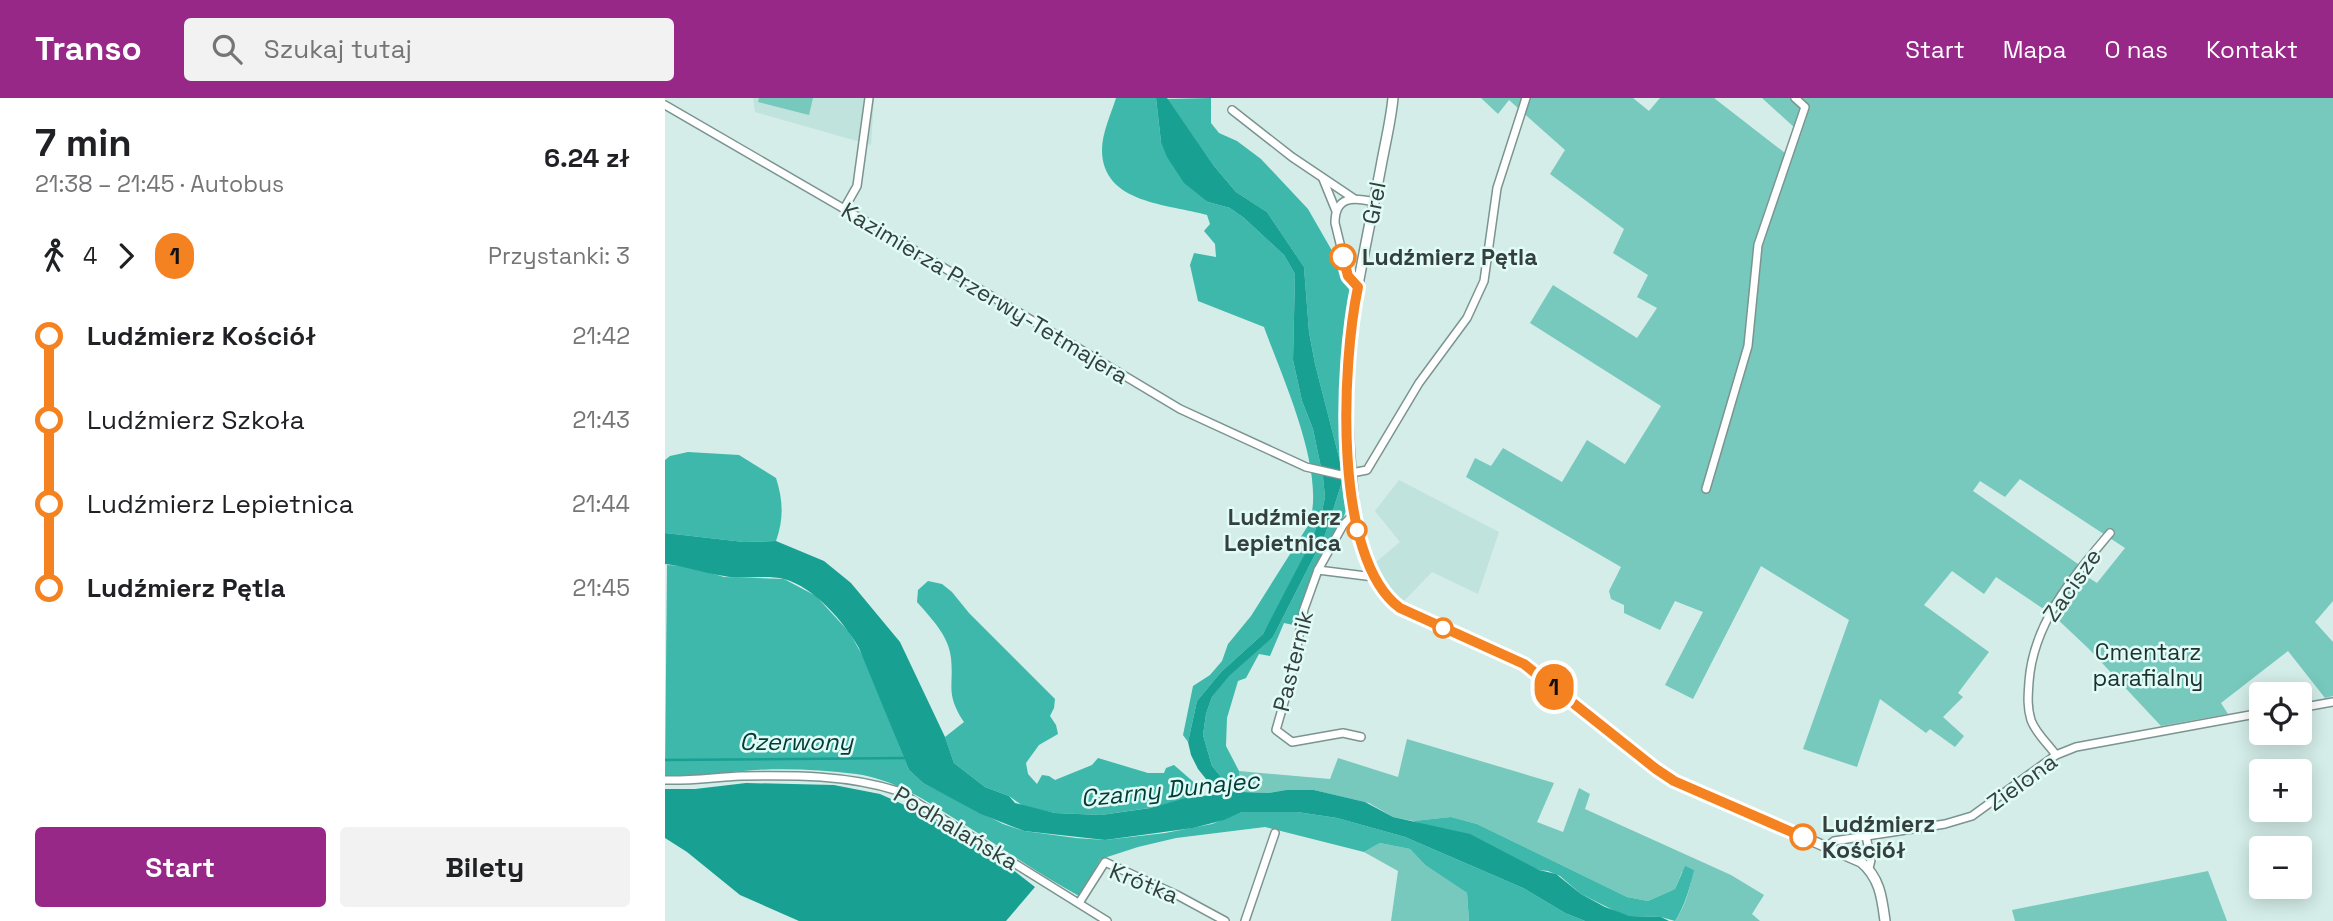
<!DOCTYPE html>
<html lang="pl">
<meta charset="utf-8">
<style>
:root{--surface:#fff;--page:#f2f2f2;--text:#202124;--muted:#757577;--accent:#972888}
body{margin:0;font-family:"Space Grotesk",sans-serif;background:var(--page);color:var(--text);height:100vh;display:flex;flex-direction:column;font-size:26px;white-space:nowrap}
*{box-sizing:border-box;margin:0}
p{font-size:23px;color:var(--muted)}
.icon{flex:none;width:38px;height:38px;fill:none;stroke:currentColor;stroke-width:2;stroke-linecap:round;stroke-linejoin:round}
.map{position:relative;flex:1;overflow:hidden}
.sheet{display:flex;flex-direction:column;background:var(--surface);width:665px}
.sheet>*{flex:none}
.badge{padding:0 14px;border-radius:23px;font-size:24px;line-height:46px}
.fabs{position:absolute;left:1584px;top:584px;display:grid;gap:14px}
.fabs a{display:grid;place-items:center;width:63px;height:63px;border-radius:7px;background:var(--surface);box-shadow:0 4px 18px #0003;font-size:35px}
.map>.badge{position:absolute;translate:-50% -50%;box-shadow:0 0 0 4px #fff}
.legs{display:flex;align-items:center;gap:10px;height:77px;padding:0 35px;font-size:23px}
.legs p{margin-inline-start:auto}
.summary{display:flex;align-items:center;justify-content:space-between;height:119px;padding:0 35px}
h1{font-size:38px;font-weight:700;line-height:52px}
.primary-button{display:flex;gap:14px;margin-top:auto;padding:14px 35px}
.primary-button a{flex:1;height:80px;border-radius:7px;background:var(--accent);color:#fff;font-size:28px;font-weight:700;line-height:80px;text-align:center}
.primary-button a+a{background:var(--page);color:var(--text)}
ul{padding:0 35px;list-style:none}
li{display:flex;align-items:center;gap:24px;height:84px;font-size:26px}
li i{display:grid;place-items:center;width:10px;height:100%;margin:0 9px;background:currentColor}
li i::after{content:'';width:18px;height:18px;margin:-9px;border:5px solid;border-radius:50%;background:var(--surface)}
li p{margin-inline-start:auto}
li:first-child i{background:linear-gradient(#0000 50%,currentColor 0)}
li:last-child i{background:linear-gradient(currentColor 50%,#0000 0)}
header{display:flex;align-items:center;gap:42px;box-sizing:border-box;height:98px;padding:0 35px;background:var(--accent);color:#fff}
header strong{font-size:33px}
nav{display:flex;gap:38px;margin-inline-start:auto;font-size:24px}
.search{width:490px;height:63px;background:var(--page);display:flex;align-items:center;gap:18px;box-sizing:border-box;padding:0 24px;border-radius:7px;color:var(--muted);font-size:26px}
main{display:flex;flex:1;min-height:0}
.map>svg:first-child{display:block}
.built{fill:#c0e3dd}
.green{fill:#77c8bd;fill-rule:evenodd}
.forest{fill:#3db8aa}
.water{fill:#18a193}
.lines{fill:none;stroke-linecap:round;stroke-linejoin:round}
.stream{stroke:#18a193;stroke-width:2.5}
.minor-casing{stroke:#7c9490;stroke-width:10}
.tertiary-casing{stroke:#7c9490;stroke-width:12}
.minor{stroke:#fff;stroke-width:7}
.tertiary{stroke:#fff;stroke-width:9}
.line-1-casing{stroke:#fff;stroke-width:16}
.line-1{stroke:#f58220;stroke-width:10}
.stop-1-dot{fill:#fff;stroke:#f58220;stroke-width:3.5}
.labels{text-anchor:middle;dominant-baseline:central;stroke-width:5;stroke-linejoin:round;paint-order:stroke}
.street-label{font-size:23px;fill:#353f3d;stroke:#e1fbf6}
.stop-label{font-size:23px;font-weight:bold;fill:#353f3d;stroke:#e1fbf6;text-anchor:start}
.park-label{font-size:23px;fill:#1c312e;stroke:#e1fbf6}
.water-label{font-size:24px;font-style:italic;fill:#023c36;stroke:#e1fbf6}
</style>
<header>
<strong>Transo</strong>
<div class="search"><svg class="icon" aria-label="search" viewBox="0 0 24 24"><circle cx="10" cy="10" r="6"/><path d="M15 15l6 6"/></svg>Szukaj tutaj</div>
<nav><a>Start</a><a>Mapa</a><a>O nas</a><a>Kontakt</a></nav>
</header>
<main>
<section class="sheet">
<div class="summary"><div><h1>7 min</h1><p>21:38 – 21:45 · Autobus</p></div><b>6.24 zł</b></div>
<div class="legs"><svg class="icon" aria-label="walk" viewBox="0 0 24 24"><circle cx="13" cy="4" r="2"/><path d="M13 8l-2 6 4 7M11 14l-3 7M7 12l3-4h3l4 4"/></svg>4<svg class="icon" aria-label="forward" viewBox="0 0 24 24"><path d="M9 5l7 7-7 7"/></svg><b class="badge" style="background:#f58220;color:#111">1</b><p>Przystanki: 3</p></div>
<ul>
<li><i style="color:#f58220"></i><b>Ludźmierz Kościół</b><p>21:42</p></li>
<li><i style="color:#f58220"></i><span>Ludźmierz Szkoła</span><p>21:43</p></li>
<li><i style="color:#f58220"></i><span>Ludźmierz Lepietnica</span><p>21:44</p></li>
<li><i style="color:#f58220"></i><b>Ludźmierz Pętla</b><p>21:45</p></li>
</ul>
<div class="primary-button"><a>Start</a><a>Bilety</a></div>
</section>
<div class="map">
<svg width="1668" height="823" viewBox="0 0 1668 823">
<rect width="100%" height="100%" fill="#d4ede9"/>
<!-- built -->
<g class="built">
<polygon points="88,0 209,0 206,47 90,14"/>
<polygon points="734,382 834,434 813,496 767,474 738,504 727,495 710,465 735,444 710,413"/>
</g>
<!-- green -->
<g class="green">
<polygon points="94,0 148,0 144,17 93,4"/>
<path d="M816 0H968L984 13 995 0H1049L1120 55 1131 31 1097 0H1668V503L1650 524 1668 544V598L1660 600 1623 553 1556 605 1563 616 1496 628 1424 551 1389 518 1331 479 1319 496 1287 473 1259 507 1324 554 1293 595 1298 599 1278 619 1299 638 1290 649 1265 631 1261 635 1215 601 1192 669 1138 651 1184 522 1096 468 1028 601 1000 587 1038 514 1010 503 995 532 959 515V507L946 501 944 493 956 469 801 379 810 360 826 368 838 350 897 384 922 342 960 366 996 308 865 225 888 187 972 240 992 210 972 199 983 177 948 155 959 131 885 76 900 52 844 2 833 16ZM1355 381 1460 450 1432 485 1418 476V471L1413 466 1308 393 1315 383 1340 399Z"/>
<path d="M742 641 889 685 872 724 898 734 914 690 925 696 920 711 1066 777 1099 797 1087 816 1095 823H1010C1020 809 1026 789 1028 771L1017 774 1010 791 983 803 962 799 812 726 786 719 748 723 728 719 704 705 649 692H621L604 695 577 694 574 673 665 681 673 660 733 679Z"/>
<polygon points="715,745 745,751 760,767 802,795 804,823 726,823 733,773 699,754"/>
<polygon points="1543,773 1562,823 1350,823 1347,812"/>
</g>
<!-- forest -->
<g class="forest">
<path d="M451 0H491L496 44 543 104 565 110 579 120 619 157 630 176 628 262 637 303 648 331 658 379 660 399 657 413 646 444 620 497 598 536 556 574 532 603 523 644 518 637 528 588 545 577 557 563 563 546 586 518 644 426C662 375 617 279 599 229L533 203 525 167 529 155 551 159 550 146 539 133 545 126 542 117C504 106 437 106 437 52 437 35 446 16 451 0Z"/>
<polygon points="546,0 546,25 554,35 572,43 596,61 643,111 666,151 687,196 678,260 677,314 679,357 676,367 650,266 644,234 639,169 602,114 571,94 549,68 502,1"/>
<path d="M23 354 74 357 111 380C118 402 119 420 111 443L79 444 0 435V362L5 358Z"/>
<path d="M677 384C696 407 663 443 655 465 646 485 640 507 633 528L619 525 605 558 594 556 581 580 573 583 562 620 561 648 574 673 577 694 557 680 547 668 538 637 541 616 547 599 563 578 608 539 660 437Z"/>
<path d="M2 467 21 468 59 479 119 481 151 498 184 534 199 560 244 672 258 685 338 726 359 733 411 740 440 742 500 735 547 726 577 714H632L672 720 740 739 858 790 900 815 920 823H804L802 795 760 767 745 751 715 745 699 754 600 729 511 740 473 749 436 761 414 798C370 774 330 745 287 719 257 700 227 681 191 676 158 672 123 670 90 672 59 674 31 680 0 677Z"/>
<path d="M263 483 277 486 287 494 304 515 390 601 389 610 385 618 391 627 393 636 374 647 361 665 363 676 372 686 377 677 384 678 390 682 427 667 433 660 483 675H499L501 670 509 667 532 687 539 697 484 710 436 717 390 715 358 708 344 698 320 689 289 665 280 639 299 624C280 595 289 589 286 560 284 538 266 520 252 504L253 492Z"/>
<path d="M786 719 812 726 962 799 983 803 1010 791 1020 768 1029 772C1025 789 1020 808 1010 823L996 819 965 818 952 814 916 796 895 778 883 773 874 772 748 723Z"/>
</g>
<!-- water -->
<g class="water">
<path d="M491 0H502L549 68 571 94 602 114 639 169 644 234 650 266 676 367 677 384 660 437 608 539 564 578 547 599 541 616 538 637 547 668 557 680 577 694 604 695 621 692H649L700 704 728 719 805 736 874 772 891 776 916 796 940 809 965 818 996 819 1004 823H920L900 815 858 790 740 739 672 720 632 714H577L559 722 528 730 440 742 359 733 316 716 258 685 244 672 194 550C179 524 149 489 119 481 100 476 78 482 59 478 39 475 20 468 0 466V435L79 444 111 443 159 463 186 485 235 544 280 639 289 665 320 689 344 698 350 705 390 715 436 717 485 710 521 700 553 696 533 671 526 657 523 644 532 603 556 574 598 536 646 444 657 413 660 399 658 379 648 331 637 303 628 262 630 176 619 157 579 120 565 110 543 104 519 85 502 59 496 44Z"/>
<polygon points="81,685 169,687 215,696 253,713 338,764 370,789 341,823 134,823 75,797 22,754 0,740 0,691 30,691"/>
</g>
<g class="lines">
<!-- stream -->
<polyline class="stream" points="0,662 242,660"/>
<defs>
<g id="minor">
<polyline points="0,7 219,134 515,311 641,369 676,377 702,372 754,285 802,220 819,183 832,90 861,0"/>
<polyline points="567,12 627,59 688,100"/>
<polyline points="658,81 671,113"/>
<polyline points="179,111 192,88 204,0"/>
<path d="M693 189 683 178 670 125C670 98 688 99 709 104"/>
<polyline points="1041,391 1083,248 1093,147 1140,9 1130,0"/>
<polyline points="689,416 678,427 653,472 639,511 626,580 611,632 627,644 678,635 696,639"/>
<polyline points="653,472 709,479"/>
<polyline points="1634,610 1668,604"/>
<path d="M1391 657C1383 646 1370 634 1366 622 1362 609 1363 598 1364 584 1368 525 1408 479 1445 435"/>
<path d="M0 682C26 683 51 679 76 678 130 677 183 677 233 693L442 823"/>
<polyline points="1201,738 1206,762 1204,770"/>
<polyline points="1161,749 1169,743 1280,726 1307,718 1391,657 1411,649 1596,615"/>
<polyline points="414,805 440,764 512,797 560,823"/>
<polyline points="580,823 610,735"/>
</g>
<path id="tertiary" d="M728 0C726 21 721 42 717 63 708 112 697 161 689 210 679 272 682 333 688 396 691 436 700 485 735 510L858 566 991 672 1009 683 1196 764C1215 780 1217 800 1220 823"/>
</defs>
<!-- minor casing -->
<use href="#minor" class="minor-casing"/>
<!-- tertiary casing -->
<use href="#tertiary" class="tertiary-casing"/>
<!-- minor -->
<use href="#minor" class="minor"/>
<!-- tertiary -->
<use href="#tertiary" class="tertiary"/>
</g>
<g class="lines">
<defs>
<path id="line-1" d="M678 159 683 178 693 189C677 265 667 460 735 510L859 566 991 671 1009 683 1138 739"/>
</defs>
<!-- line-1 casing -->
<use href="#line-1" class="line-1-casing"/>
<!-- line-1 -->
<use href="#line-1" class="line-1"/>
</g>
<!-- markers -->
<g class="stop-1-dot">
<circle cx="678" cy="159" r="12"/>
<circle cx="692" cy="432" r="9"/>
<circle cx="778" cy="530" r="9"/>
<circle cx="1138" cy="739" r="12"/>
</g>
<g class="labels">
<!-- street labels -->
<g class="street-label">
<text transform="translate(709 105) rotate(-79)">Grel</text>
<text transform="translate(320 195) rotate(31)">Kazimierza Przerwy-Tetmajera</text>
<text transform="translate(1407 487) rotate(-55)">Zacisze</text>
<text transform="translate(628 563) rotate(-76)">Pasternik</text>
<text transform="translate(1357 684) rotate(-36)">Zielona</text>
<text transform="translate(291 730) rotate(31)">Podhalańska</text>
<text transform="translate(479 785) rotate(22)">Krótka</text>
</g>
<!-- stop labels -->
<g class="stop-label">
<text x="697" y="159">Ludźmierz Pętla</text>
<text x="676" y="419" text-anchor="end">Ludźmierz<tspan x="676" dy="26">Lepietnica</tspan></text>
<text x="1157" y="726">Ludźmierz<tspan x="1157" dy="26">Kościół</tspan></text>
</g>
<!-- park labels -->
<g class="park-label">
<text x="1483" y="554">Cmentarz<tspan x="1483" dy="26">parafialny</tspan></text>
</g>
<!-- water labels -->
<g class="water-label">
<text x="131" y="643">Czerwony</text>
<text transform="translate(505 691) rotate(-6)">Czarny Dunajec</text>
</g>
</g>
</svg>
<div class="fabs">
<a><svg class="icon" aria-label="locate" viewBox="0 0 24 24"><circle cx="12" cy="12" r="6"/><path d="M12 2v4M12 18v4M2 12h4M18 12h4"/></svg></a>
<a>+</a>
<a>−</a>
</div>
<b class="badge" style="left:889px;top:589px;background:#f58220;color:#111">1</b>
</div>
</main>
